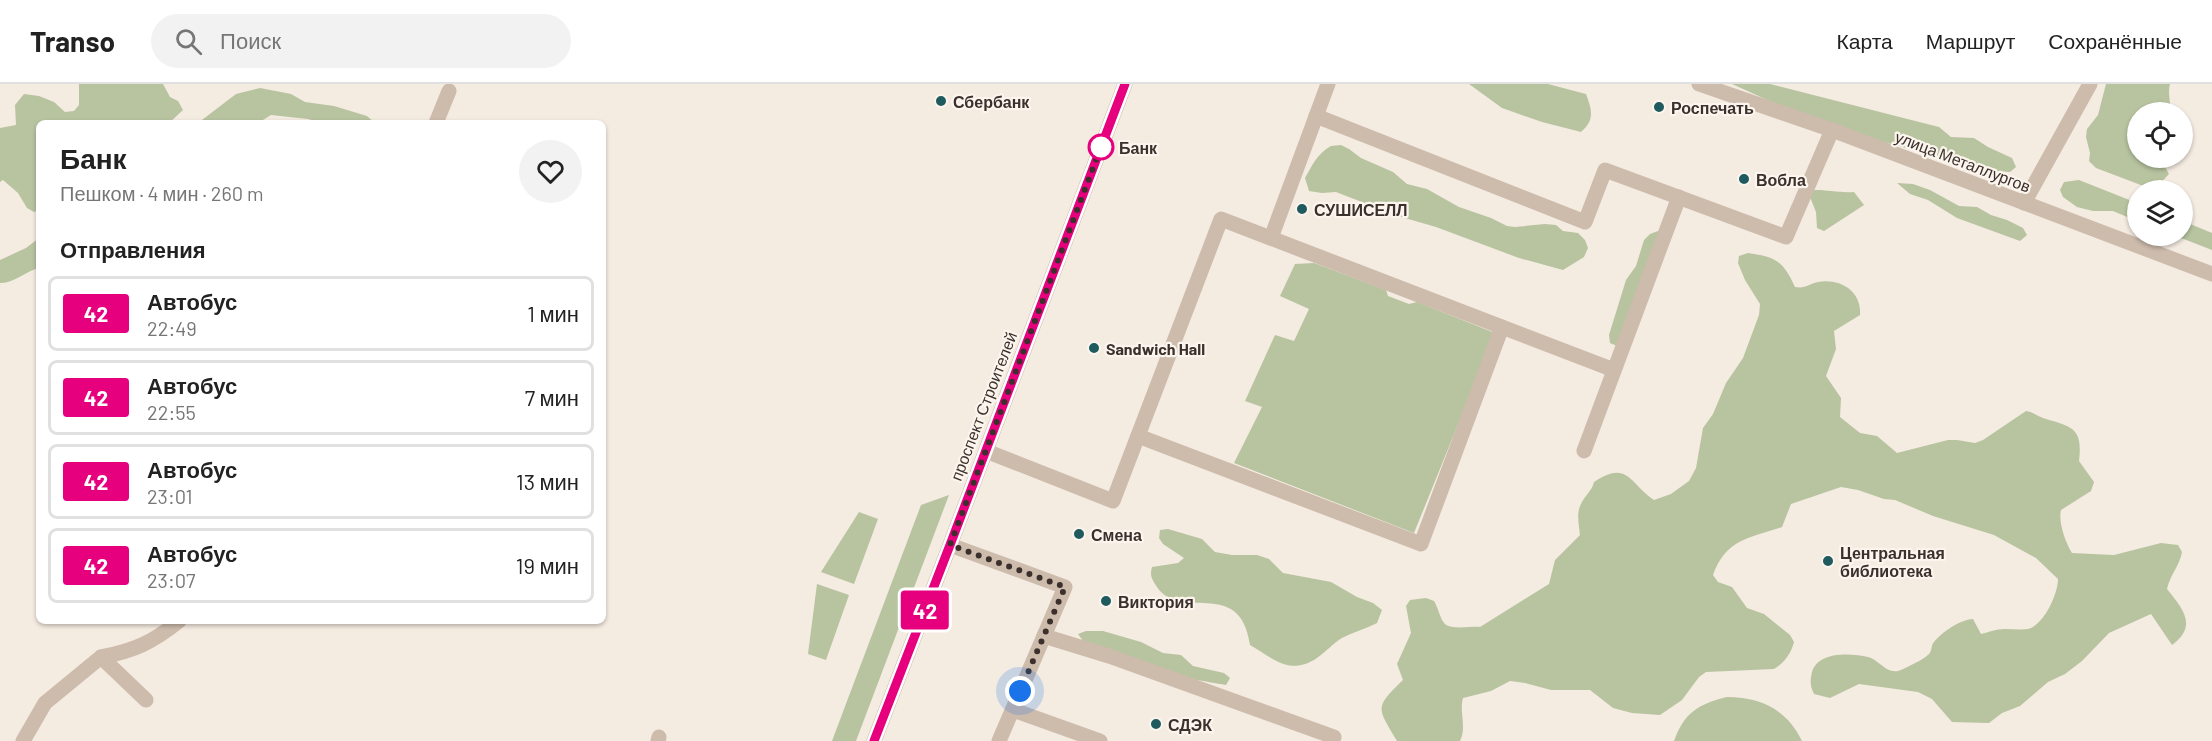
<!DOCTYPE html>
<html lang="ru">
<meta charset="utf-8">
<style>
:root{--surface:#fff;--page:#f2f2f2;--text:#222;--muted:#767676;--line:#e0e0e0}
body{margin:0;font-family:Barlow,sans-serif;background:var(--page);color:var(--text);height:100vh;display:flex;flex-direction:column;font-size:22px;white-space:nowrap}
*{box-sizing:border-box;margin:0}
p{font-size:20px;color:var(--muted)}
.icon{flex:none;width:33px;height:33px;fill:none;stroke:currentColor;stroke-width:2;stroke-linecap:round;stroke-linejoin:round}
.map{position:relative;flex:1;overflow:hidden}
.side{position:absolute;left:36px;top:36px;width:570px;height:504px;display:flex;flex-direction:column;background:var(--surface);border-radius:9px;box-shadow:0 2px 4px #0004}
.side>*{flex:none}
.badge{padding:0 12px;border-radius:4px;font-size:21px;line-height:39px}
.controls{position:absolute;left:2127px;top:18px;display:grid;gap:12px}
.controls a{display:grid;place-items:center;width:66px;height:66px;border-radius:50%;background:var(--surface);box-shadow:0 2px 4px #0004;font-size:30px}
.you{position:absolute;width:30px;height:30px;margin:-15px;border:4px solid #fff;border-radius:50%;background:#1a73e8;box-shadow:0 0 0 9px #1a73e833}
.map>.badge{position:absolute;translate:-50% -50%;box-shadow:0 0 0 3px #fff}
h2{padding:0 24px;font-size:22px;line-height:54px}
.round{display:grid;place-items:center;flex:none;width:63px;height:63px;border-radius:32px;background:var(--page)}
.overview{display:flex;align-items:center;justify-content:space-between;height:102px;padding:0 24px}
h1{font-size:28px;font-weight:600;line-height:45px}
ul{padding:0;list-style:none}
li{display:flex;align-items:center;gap:18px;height:75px;margin:0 12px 9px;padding:0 12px;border:3px solid var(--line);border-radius:9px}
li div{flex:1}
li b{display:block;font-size:22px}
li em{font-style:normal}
li .badge{min-width:66px;font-weight:700;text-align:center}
header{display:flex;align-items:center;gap:36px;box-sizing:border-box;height:84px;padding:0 30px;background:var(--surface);border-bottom:2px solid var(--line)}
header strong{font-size:28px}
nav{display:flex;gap:33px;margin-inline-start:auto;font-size:21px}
.search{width:420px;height:54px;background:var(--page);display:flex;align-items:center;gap:15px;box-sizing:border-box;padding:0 21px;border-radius:33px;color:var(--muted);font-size:22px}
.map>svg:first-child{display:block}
.green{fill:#b8c4a0}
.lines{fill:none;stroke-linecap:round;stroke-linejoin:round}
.minor{stroke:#cdbbac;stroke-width:15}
.line-casing{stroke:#fff;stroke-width:14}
.line{stroke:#e6007e;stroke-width:9}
.walk{stroke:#3b302b;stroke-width:6;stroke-dasharray:0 10.8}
.poi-dot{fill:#1f5a5e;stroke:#fbf5ee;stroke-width:2}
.stop-dot{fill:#fff;stroke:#e6007e;stroke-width:3}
.labels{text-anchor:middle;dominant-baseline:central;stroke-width:4.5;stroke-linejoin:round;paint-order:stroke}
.poi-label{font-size:16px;font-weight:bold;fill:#3b302b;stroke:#fbf5ee;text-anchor:start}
.stop-label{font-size:16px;font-weight:bold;fill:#3b302b;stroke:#fbf5ee;text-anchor:start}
.street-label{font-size:16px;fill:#3b302b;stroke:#fbf5ee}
</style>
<header>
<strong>Transo</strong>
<div class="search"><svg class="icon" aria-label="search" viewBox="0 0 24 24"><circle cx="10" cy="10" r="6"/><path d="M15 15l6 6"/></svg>Поиск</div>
<nav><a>Карта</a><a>Маршрут</a><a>Сохранённые</a></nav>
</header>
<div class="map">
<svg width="2212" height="657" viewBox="0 0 2212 657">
<rect width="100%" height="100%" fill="#f4ebe1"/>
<!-- green -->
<g class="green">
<polygon points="79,0 163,0 170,13 178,17 183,26 169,39 39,39 39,126 34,128 27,124 18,109 3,96 0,98 0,44 16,41 15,21 24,10 39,12 54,18 65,28 74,27 79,21"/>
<path d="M1469 0H1548L1586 10C1592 26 1595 36 1581 48L1542 38 1502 24Z"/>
<polygon points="1732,0 1770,0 1931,41 1939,43 1951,53 1974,54 1988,63 2012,74 2016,83 2010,88 1994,87 1868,54 1785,24"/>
<path d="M2106 0H2170C2167 10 2172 19 2169 28H2138V74H2160L2169 90 2154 106 2096 84 2089 77 2090 69 2086 53 2087 45 2098 31Z"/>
<polygon points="260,4 291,10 305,18 334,22 367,32 375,39 322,39 308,35 271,31 258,39 198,39 236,10"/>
<path d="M1331 62 1341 61 1349 65 1361 74 1393 88 1407 100 1427 105 1459 123 1491 134 1507 142 1515 143 1545 140 1556 141 1563 147 1578 149 1585 156 1588 164 1584 173 1563 186 1519 174 1436 143 1398 132 1336 108 1322 109 1309 107 1305 94C1313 80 1317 70 1331 62Z"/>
<polygon points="2079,96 2137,119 2137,137 2113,127 2093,127 2077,123 2063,113 2060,106 2064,98"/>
<polygon points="1897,99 1913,100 1930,106 1959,122 1977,123 1991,131 2007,136 2023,144 2027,151 2020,157 1957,134 1928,116 1910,110"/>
<path d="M1814 106C1829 106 1840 109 1854 108L1864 121 1824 147 1817 144 1816 128 1810 113Z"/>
<polygon points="2183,137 2212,149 2212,166 2176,152 2182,152"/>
<polygon points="1658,147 1662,153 1617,262 1610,259 1609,251 1626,196 1636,182 1644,156 1650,150"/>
<path d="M39 154V184C26 187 13 200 0 199V176L26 164Z"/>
<path d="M1748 169C1776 173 1783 177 1795 203 1805 205 1809 200 1818 198 1840 194 1862 207 1860 231L1834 247 1836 265 1826 292 1841 314 1840 333 1860 349 1877 352 1897 369 1948 356H1957L1975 359 1983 356 2026 327C2033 328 2037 332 2043 334 2072 343 2083 343 2079 377L2094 398 2091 407 2061 426C2058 437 2065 458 2072 469L2114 471 2161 459 2178 461 2182 468C2180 481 2170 491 2167 505 2183 525 2198 542 2172 561L2151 530 2109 549 2082 577 2065 590 2048 598 2020 622 2002 629 1989 639 1952 638 1932 615 1918 608 1859 600 1830 614 1814 610C1810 602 1810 597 1812 588 1818 567 1851 569 1868 573 1880 576 1887 592 1901 586 1909 582 1923 576 1929 570 1932 567 1931 561 1934 558 1943 547 1960 536 1973 535L1981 550C1989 548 1997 545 2004 545 2012 545 2021 546 2028 545 2044 541 2058 510 2058 495L2036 474 1994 451 1933 432 1895 416 1884 415 1858 406 1841 403 1791 420 1782 443C1749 454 1726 455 1713 491L1718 498 1732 503 1747 524 1764 530 1790 551 1794 558C1791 570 1784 579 1774 585L1706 588 1699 593 1682 616 1660 631 1632 629 1613 624 1590 606H1551L1525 599 1510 597 1491 607 1463 614C1459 628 1467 643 1460 657H1397C1377 623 1374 624 1403 596L1397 580 1411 549 1406 522 1410 516 1426 514 1434 517C1438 523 1440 535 1445 540 1452 546 1471 542 1480 543L1549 500 1555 476 1580 451C1579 441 1576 429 1581 420 1585 411 1592 407 1594 398 1628 375 1630 400 1654 416L1671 410 1689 397 1696 384 1703 344 1713 330 1726 299 1743 274 1759 231 1760 220 1745 196 1738 179 1739 172Z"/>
<polygon points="1314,179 1386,206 1388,212 1409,220 1417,218 1495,249 1414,449 1234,379 1262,323 1245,317 1275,251 1294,257 1309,225 1280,212 1295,180"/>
<polygon points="949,411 856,657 832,657 921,421"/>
<polygon points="859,428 878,435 854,500 821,488"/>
<path d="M1168 445 1202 455 1215 468 1232 471H1257L1269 475 1283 489 1331 498 1357 513 1373 519 1382 526 1377 539C1366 545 1353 548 1342 554 1333 559 1326 568 1317 574 1290 592 1274 575 1250 561 1240 490 1178 541 1155 500 1151 493 1150 491 1152 483L1178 479 1184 474 1163 460 1159 454 1160 446Z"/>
<polygon points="817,500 849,511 826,576 808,570"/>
<path d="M1086 547H1103L1141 558 1163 569 1181 571 1193 582 1224 589 1230 594 1226 601C1189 594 1098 583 1078 550Z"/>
<path d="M1727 613C1761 613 1787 626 1802 657H1674C1684 629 1698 620 1727 613Z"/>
</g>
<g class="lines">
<!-- minor -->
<g class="minor">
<polyline points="1699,0 1832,46 2212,190"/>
<polyline points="1316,32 1585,138 1605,86 1786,153 1832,46"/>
<polyline points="436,39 449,7"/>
<polyline points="2024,119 2090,0"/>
<polyline points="1271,154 1328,0"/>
<polyline points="1138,352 1421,460 1502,243"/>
<polyline points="986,367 1113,417 1221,135 1614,286"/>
<polyline points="1584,367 1679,113"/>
<polyline points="950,461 1065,503 999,657"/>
<polyline points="1044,552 1109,572 1334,653 1332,657"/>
<path d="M101 573C134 567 153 558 179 537"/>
<polyline points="1013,626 1100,657"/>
<polyline points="23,657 45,619 101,573 146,616"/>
<polyline points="658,657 659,653"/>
<polyline points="874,657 950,461 1125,0"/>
</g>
</g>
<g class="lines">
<defs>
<polyline id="line" points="874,657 950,461 1125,0"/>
</defs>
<!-- line casing -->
<use href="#line" class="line-casing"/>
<!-- line -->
<use href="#line" class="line"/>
<!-- walk -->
<polyline class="walk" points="1020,607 1065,503 950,461 1101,63"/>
</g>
<!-- markers -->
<g class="poi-dot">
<circle cx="941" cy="17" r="6"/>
<circle cx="1659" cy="23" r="6"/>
<circle cx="1744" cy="95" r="6"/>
<circle cx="1302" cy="125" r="6"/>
<circle cx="1094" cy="264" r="6"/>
<circle cx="1079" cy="450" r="6"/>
<circle cx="1828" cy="477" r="6"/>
<circle cx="1106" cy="517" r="6"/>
<circle cx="1156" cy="640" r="6"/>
</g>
<circle class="stop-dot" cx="1101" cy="63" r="12"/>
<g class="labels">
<!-- poi labels -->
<g class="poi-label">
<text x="953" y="17">Сбербанк</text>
<text x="1671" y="23">Роспечать</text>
<text x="1756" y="95">Вобла</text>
<text x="1314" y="125">СУШИСЕЛЛ</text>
<text x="1106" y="264">Sandwich Hall</text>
<text x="1091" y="450">Смена</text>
<text x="1840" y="468">Центральная<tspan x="1840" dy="18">библиотека</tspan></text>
<text x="1118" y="517">Виктория</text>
<text x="1168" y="640">СДЭК</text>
</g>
<!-- stop labels -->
<g class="stop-label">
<text x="1119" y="63">Банк</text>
</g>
<!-- street labels -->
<g class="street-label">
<text transform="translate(1963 77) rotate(21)">улица Металлургов</text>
<text transform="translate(983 322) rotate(-69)">проспект Строителей</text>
</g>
</g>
</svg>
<div class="controls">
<a><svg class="icon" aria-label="locate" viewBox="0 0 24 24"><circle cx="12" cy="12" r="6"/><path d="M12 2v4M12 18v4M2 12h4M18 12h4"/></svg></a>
<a><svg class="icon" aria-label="layers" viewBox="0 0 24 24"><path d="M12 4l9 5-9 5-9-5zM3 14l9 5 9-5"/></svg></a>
</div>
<div class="you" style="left:1020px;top:607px"></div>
<b class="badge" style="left:925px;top:526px;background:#e6007e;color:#fff">42</b>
<section class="side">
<div class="overview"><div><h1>Банк</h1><p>Пешком · 4 мин · 260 m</p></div><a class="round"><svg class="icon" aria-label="heart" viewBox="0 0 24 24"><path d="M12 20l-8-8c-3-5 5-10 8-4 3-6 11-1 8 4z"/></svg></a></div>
<h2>Отправления</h2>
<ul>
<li><span class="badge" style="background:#e6007e;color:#fff">42</span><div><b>Автобус</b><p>22:49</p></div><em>1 мин</em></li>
<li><span class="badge" style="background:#e6007e;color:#fff">42</span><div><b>Автобус</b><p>22:55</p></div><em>7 мин</em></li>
<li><span class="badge" style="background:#e6007e;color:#fff">42</span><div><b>Автобус</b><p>23:01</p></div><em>13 мин</em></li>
<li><span class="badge" style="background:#e6007e;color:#fff">42</span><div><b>Автобус</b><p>23:07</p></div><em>19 мин</em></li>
</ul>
</section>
</div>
